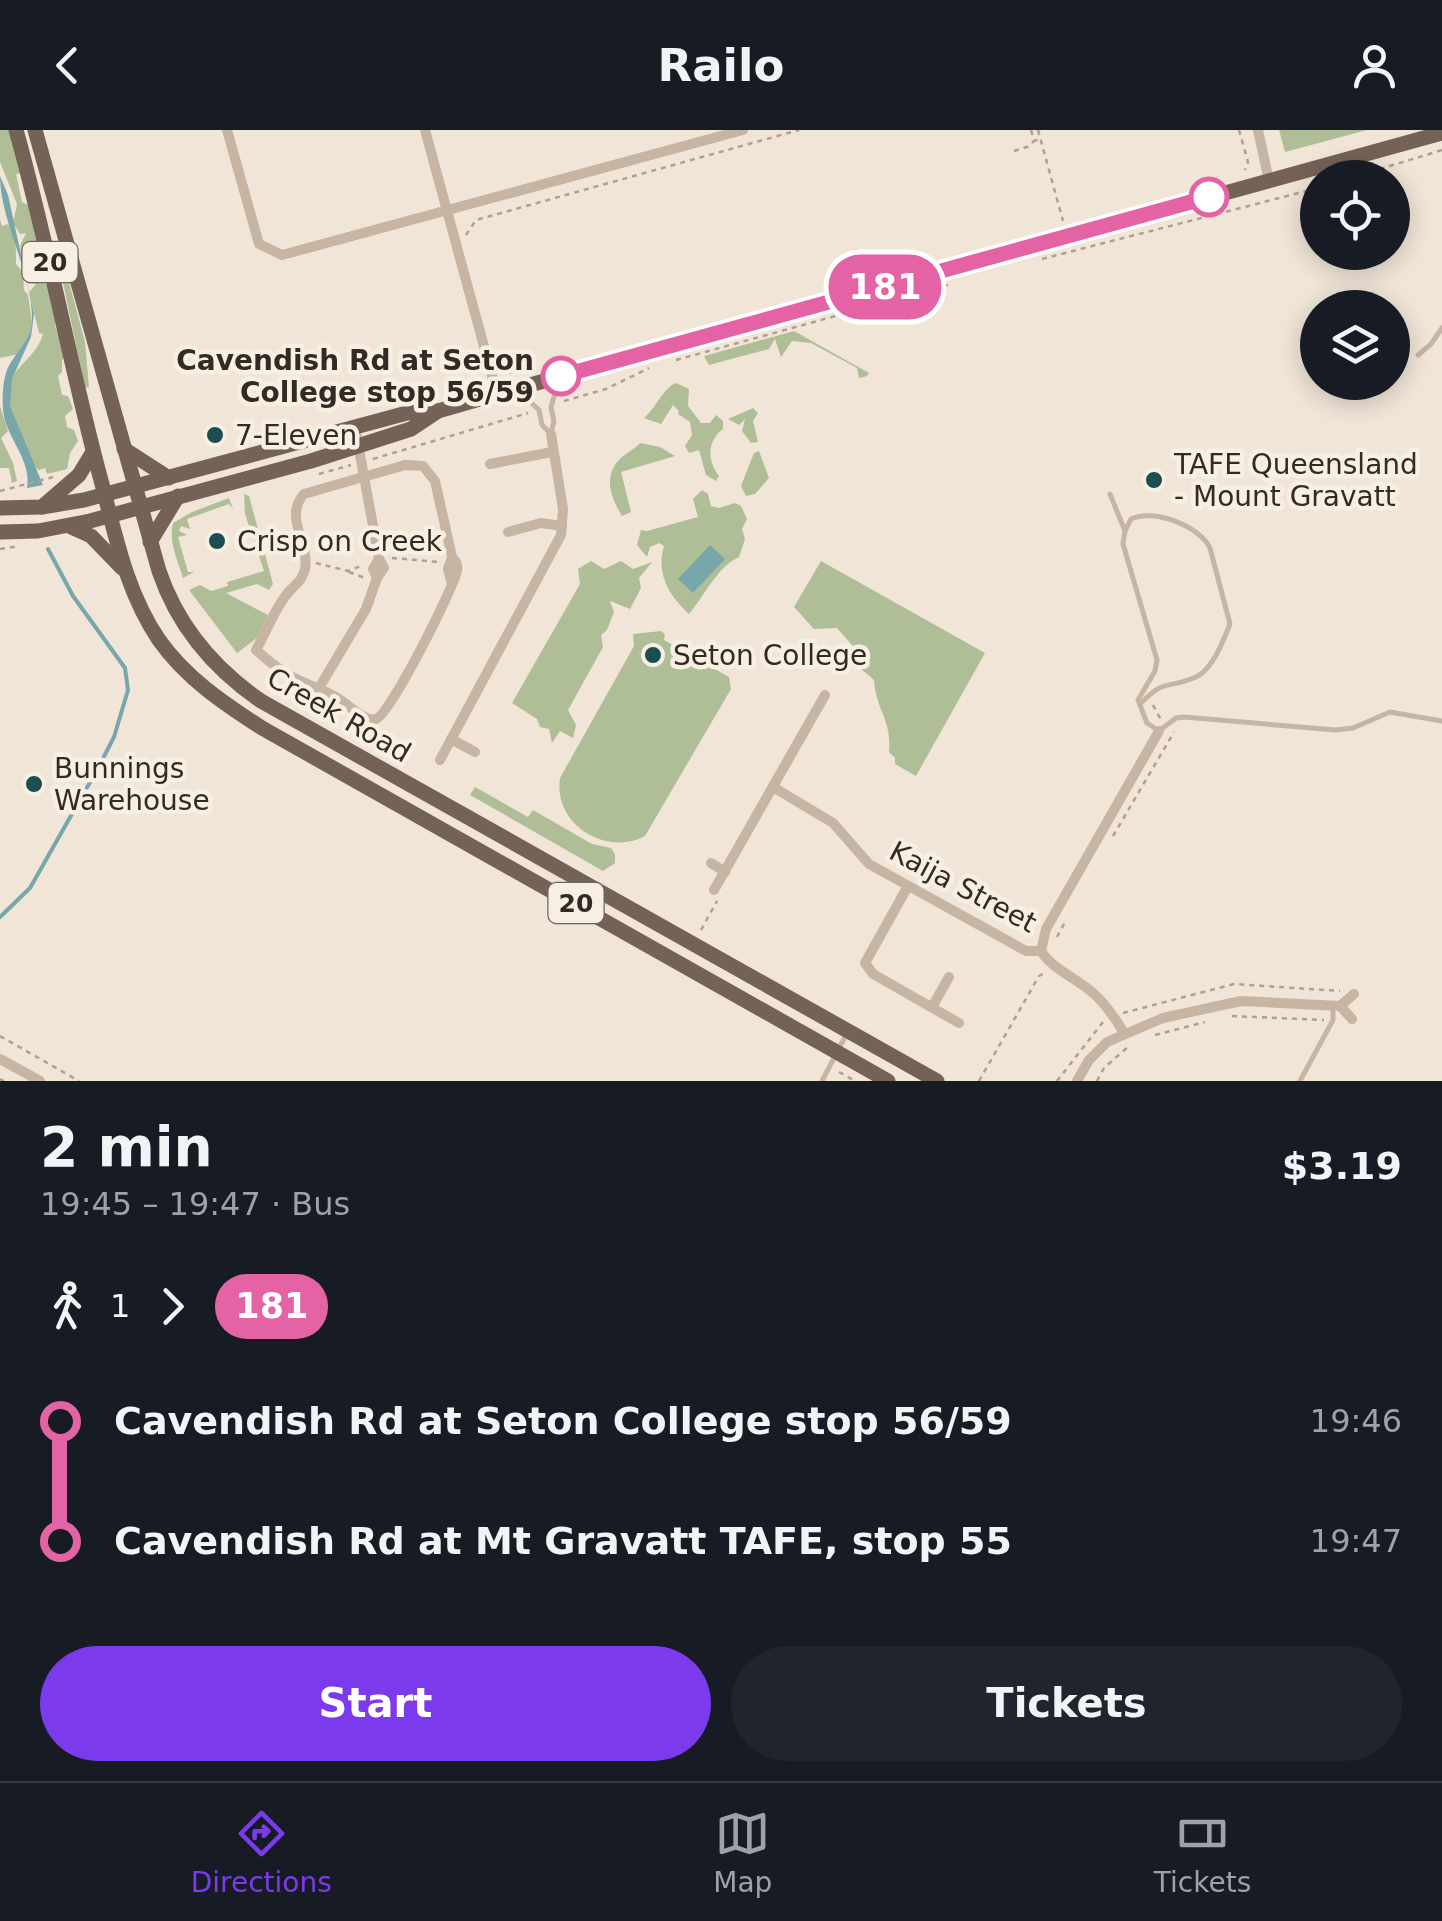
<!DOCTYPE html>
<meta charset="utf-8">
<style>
:root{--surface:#171b24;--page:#20242c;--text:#f1f3f6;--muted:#9ea1a6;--line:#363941;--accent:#7c3aed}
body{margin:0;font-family:"DejaVu Sans",sans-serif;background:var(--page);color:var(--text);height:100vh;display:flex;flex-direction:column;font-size:38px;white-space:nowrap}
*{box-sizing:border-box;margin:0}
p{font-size:32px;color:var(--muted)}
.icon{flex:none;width:55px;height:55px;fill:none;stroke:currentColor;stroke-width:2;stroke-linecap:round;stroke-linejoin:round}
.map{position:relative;height:951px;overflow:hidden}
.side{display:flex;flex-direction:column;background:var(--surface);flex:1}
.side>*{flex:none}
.badge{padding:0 20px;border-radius:32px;font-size:35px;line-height:65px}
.tools{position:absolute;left:1300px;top:30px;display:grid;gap:20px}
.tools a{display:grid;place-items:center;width:110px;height:110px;border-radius:50%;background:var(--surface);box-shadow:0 5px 25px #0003;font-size:50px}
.map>.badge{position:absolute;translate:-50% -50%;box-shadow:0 0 0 5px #fff}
.legs{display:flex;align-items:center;gap:15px;height:110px;padding:0 40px;font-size:32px}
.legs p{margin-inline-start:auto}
.head{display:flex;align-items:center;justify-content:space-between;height:170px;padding:0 40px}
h1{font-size:55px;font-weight:600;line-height:75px}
.action{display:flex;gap:20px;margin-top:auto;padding:20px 40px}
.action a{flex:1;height:115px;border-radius:60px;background:var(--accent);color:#fff;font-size:40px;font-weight:600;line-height:115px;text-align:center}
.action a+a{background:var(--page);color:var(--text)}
ul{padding:0 40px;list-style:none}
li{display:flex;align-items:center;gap:35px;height:120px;font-size:38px}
li i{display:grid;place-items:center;width:15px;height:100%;margin:0 12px;background:currentColor}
li i::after{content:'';width:25px;height:25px;margin:-12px;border:8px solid;border-radius:50%;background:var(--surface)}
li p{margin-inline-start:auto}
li:first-child i{background:linear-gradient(#0000 50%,currentColor 0)}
li:last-child i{background:linear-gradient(currentColor 50%,#0000 0)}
header{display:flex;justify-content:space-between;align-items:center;height:130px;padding:0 40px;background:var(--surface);font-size:45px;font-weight:600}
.tab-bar{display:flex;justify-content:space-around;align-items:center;height:140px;border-top:2px solid var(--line);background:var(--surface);font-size:28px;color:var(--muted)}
.tab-bar a{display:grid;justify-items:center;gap:5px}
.tab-bar .current{color:var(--accent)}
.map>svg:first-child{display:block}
.green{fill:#b0be98}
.water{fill:#78a7ab}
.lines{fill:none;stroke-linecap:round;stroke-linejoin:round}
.stream{stroke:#78a7ab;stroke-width:4}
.path{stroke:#b29f8f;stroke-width:2.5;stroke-dasharray:5 5;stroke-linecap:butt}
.service{stroke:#c7b5a4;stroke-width:5}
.minor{stroke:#c7b5a4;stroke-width:10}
.primary{stroke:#746257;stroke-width:15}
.line-1-casing{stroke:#fff;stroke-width:22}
.line-1{stroke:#e463a4;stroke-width:15}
.stop-1-dot{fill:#fff;stroke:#e463a4;stroke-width:5}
.poi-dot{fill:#1d4d52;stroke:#f8efe3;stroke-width:4}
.labels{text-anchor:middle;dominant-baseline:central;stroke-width:9;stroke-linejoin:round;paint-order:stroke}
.shield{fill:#f8efe3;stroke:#6e655e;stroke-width:2.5}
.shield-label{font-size:25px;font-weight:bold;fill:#332a25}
.stop-label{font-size:28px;font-weight:bold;fill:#332a25;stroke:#f8efe3;text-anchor:end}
.poi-label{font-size:28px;fill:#332a25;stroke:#f8efe3;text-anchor:start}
.street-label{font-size:28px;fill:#332a25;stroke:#f8efe3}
</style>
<header><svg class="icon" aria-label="back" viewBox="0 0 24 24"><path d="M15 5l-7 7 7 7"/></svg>Railo<svg class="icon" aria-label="person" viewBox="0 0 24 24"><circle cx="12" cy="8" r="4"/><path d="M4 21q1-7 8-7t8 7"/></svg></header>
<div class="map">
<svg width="1442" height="951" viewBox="0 0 1442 951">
<rect width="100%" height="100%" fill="#f0e5d7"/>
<!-- green -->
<g class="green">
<path d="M0 0H16L21 43 16 44 22 72 30 76 46 155 50 156 58 182 55 196 67 225 62 230V242L58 246 62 265 68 266 73 279 65 286 67 297 74 300 78 311 70 323 67 339 47 344 45 338 39 340 33 336C25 312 0 276 11 250 20 232 37 225 43 204L39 203 29 162 36 154 27 153 20 116 26 103 20 104 13 93 17 74 0 32Z"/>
<polygon points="1279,0 1367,0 1285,22"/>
<path d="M0 90 2 96 8 94C17 109 16 118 16 134L23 142 24 160 28 165 32 192 28 209 19 224 0 228Z"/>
<polygon points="65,137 85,212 89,257 85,258 60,138"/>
<polygon points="794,201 869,243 867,246 859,248 857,238 811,213 792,211 781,227 775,209 769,219 709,235 704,226"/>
<path d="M676 253 689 259 688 276 701 293H710L716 285 723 291V299C707 311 707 330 719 346L716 351 706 345 699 320 689 323 685 316 692 305 690 292 678 284 679 281 673 275 661 294 644 288C656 278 663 258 676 253Z"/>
<polygon points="0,276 8,301 1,308 13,333 17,351 12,353 9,338 0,338"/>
<polygon points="753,278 758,283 753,291 758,312 751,313 742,301 745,289 739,295 728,289"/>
<path d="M640 313 660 317 675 326 621 342 631 382 622 386C611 368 603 347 619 330 625 323 634 320 640 313Z"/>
<polygon points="759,321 769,348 755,364 746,366 741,356 754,323"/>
<path d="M702 360 708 364 711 376 719 378 735 373 741 376 747 389 742 399 745 409 739 427C717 437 705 465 689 484 668 465 656 443 664 416L659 413 650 417 647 427 637 415 641 400 647 401 698 387 693 369Z"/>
<polygon points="244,364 249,366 273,454 269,460 257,454 226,463 268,485 257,508 237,523 189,460 200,455 211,461 228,456 227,452 264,441 245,384"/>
<path d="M229 368 233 379 229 374 187 389 190 399 181 396 179 401 187 405 178 407 188 442H194L183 448C178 431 168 411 173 393L192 382Z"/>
<polygon points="591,431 604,439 621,431 633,439 652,432 639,448 641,458 630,479 610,471 614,482 607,500 601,505 603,517 568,580 576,595 573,608 560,601 552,613 549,599 540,597 537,589 512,573 580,454 578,439"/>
<path d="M821 431 985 523 916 646 895 634V628L889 622C892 589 876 581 874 550L860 538 858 522 837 498 814 499 794 477Z"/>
<path d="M661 501 665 504 664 510 729 547 731 559 645 706C605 727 553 694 560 648L634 516 633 504Z"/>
<polygon points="475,657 528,687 533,680 592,714 611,718 615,724 615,733 603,741 470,665"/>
</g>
<!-- water -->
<g class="water">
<path d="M0 46 8 65 34 184 31 207 12 249 10 276 43 355 27 358C32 328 5 308 3 279 2 267 3 244 10 234 20 217 32 209 32 187 31 139 0 91 0 46Z"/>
<polygon points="710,415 725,429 693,463 678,449"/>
</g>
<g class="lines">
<!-- stream -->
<polyline class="stream" points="0,787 30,758 98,638 114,607 128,560 125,538 73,466 48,419"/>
<!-- path -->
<g class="path">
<polyline points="1031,0 1034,11 1040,9"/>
<polyline points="1038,0 1063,91"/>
<polyline points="1239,0 1248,32 1245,40"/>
<polyline points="1014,21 1027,17 1034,11"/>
<polyline points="1351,48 1442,20"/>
<polyline points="466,105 476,90 799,0"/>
<polyline points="1042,129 1318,58"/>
<polyline points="676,230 948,155"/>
<polyline points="500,233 512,245"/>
<polyline points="564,271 606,259 649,238"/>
<polyline points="373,329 528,283"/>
<polyline points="319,344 351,335"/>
<polyline points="0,361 57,346"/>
<polyline points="0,419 19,416"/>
<polyline points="392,428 439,432"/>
<polyline points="316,433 348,441 361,436"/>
<polyline points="349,442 365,448"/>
<polyline points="1153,575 1161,590"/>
<polyline points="1113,706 1174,602"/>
<polyline points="701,800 717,771"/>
<polyline points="1057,807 1065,792"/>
<polyline points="1123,883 1234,854 1340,861"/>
<polyline points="1232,886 1324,890"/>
<polyline points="1155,905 1205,892"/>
<polyline points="0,906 79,951"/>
<polyline points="839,942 855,951"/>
<polyline points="0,949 4,951"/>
<polyline points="979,951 1039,846 1045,843"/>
<polyline points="1057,951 1103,892"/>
<polyline points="1097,951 1104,938 1129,916"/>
</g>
<!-- service -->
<g class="service">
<polyline points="1418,225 1431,214 1442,198"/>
<polyline points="521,263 539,280 542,295 551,304"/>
<polyline points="551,302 554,292 551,277 559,250"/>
<polyline points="1110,364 1125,401 1123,414 1157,530 1155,541 1138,570 1147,593 1159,601 1176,588 1184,587 1335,600 1353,598 1390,582 1442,591"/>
<path d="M1125 401 1131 389C1153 378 1200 396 1210 418L1230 494C1223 511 1213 539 1196 547 1167 560 1166 547 1140 574"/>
<polyline points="822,951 846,905"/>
<polyline points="1300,951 1333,890 1333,876"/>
</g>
<!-- minor -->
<g class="minor">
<polyline points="227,0 259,114 282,125 743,0"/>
<polyline points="425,0 497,264"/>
<polyline points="1258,0 1269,51"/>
<polyline points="355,297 379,429 384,438 377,448 373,439 379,429"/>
<polyline points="490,334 552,322"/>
<polyline points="508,402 541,393 562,396"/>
<path d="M451 451 448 439 452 427C456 432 458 433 457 441 453 459 390 585 376 589 365 592 351 577 342 571 325 559 305 555 287 544 276 537 266 529 256 520 266 503 274 480 287 464 294 455 302 452 305 439 310 413 283 387 304 364L405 335 423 336 435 351 452 427"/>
<polyline points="319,558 366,479 377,448"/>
<polyline points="451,609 475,622"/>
<polyline points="440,630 561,405 563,379 551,304"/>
<path d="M773 657 833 693 869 734 1026 821H1041C1053 840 1077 848 1093 863 1106 874 1115 888 1124 903"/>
<polyline points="711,733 725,742"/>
<polyline points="908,756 865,833 873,844 959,893"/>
<polyline points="714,760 825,565"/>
<polyline points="1041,821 1046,799 1159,601"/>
<polyline points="1340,876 1352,889"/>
<polyline points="932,877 949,847"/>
<polyline points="0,929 40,951"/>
<polyline points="1077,951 1089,930 1107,912 1163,888 1241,871 1340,876 1354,864"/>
</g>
<!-- primary -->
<g class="primary">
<path d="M16 0C49 117 70 237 102 354 116 408 127 463 159 510 186 548 223 573 262 598L888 951"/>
<path d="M35 0 159 441C178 497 213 538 261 571L937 951"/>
<polyline points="124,319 169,348"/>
<polyline points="42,377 79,345 93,322"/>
<polyline points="0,378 42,377 84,370 407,283 438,281"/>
<polyline points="71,397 91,406 122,438"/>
<polyline points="0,402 38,401 90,391 311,331 411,299 438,281 497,264 1442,3"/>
<polyline points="150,412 178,366"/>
</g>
</g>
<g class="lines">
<defs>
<polyline id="line-1" points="561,246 1209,67"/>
</defs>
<!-- line-1 casing -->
<use href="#line-1" class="line-1-casing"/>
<!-- line-1 -->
<use href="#line-1" class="line-1"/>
</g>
<!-- markers -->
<g class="stop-1-dot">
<circle cx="1209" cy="67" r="18"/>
<circle cx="561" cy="246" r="18"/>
</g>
<g class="poi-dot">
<circle cx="215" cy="305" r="10"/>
<circle cx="1154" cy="350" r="10"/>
<circle cx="217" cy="411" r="10"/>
<circle cx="653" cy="525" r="10"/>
<circle cx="34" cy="654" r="10"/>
</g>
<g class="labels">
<!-- shield labels -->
<g class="shield">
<rect x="22.5" y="112" width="55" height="40" rx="8"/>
<rect x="548.5" y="753" width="55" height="40" rx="8"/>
</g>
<g class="shield-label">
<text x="50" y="132">20</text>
<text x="576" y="773">20</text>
</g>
<!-- stop labels -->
<g class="stop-label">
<text x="534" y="230">Cavendish Rd at Seton<tspan x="534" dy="32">College stop 56/59</tspan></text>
</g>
<!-- poi labels -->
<g class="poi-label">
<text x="235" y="305">7-Eleven</text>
<text x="1174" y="334">TAFE Queensland<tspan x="1174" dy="32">- Mount Gravatt</tspan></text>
<text x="237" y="411">Crisp on Creek</text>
<text x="673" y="525">Seton College</text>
<text x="54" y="638">Bunnings<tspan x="54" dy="32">Warehouse</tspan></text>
</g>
<!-- street labels -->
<g class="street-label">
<text transform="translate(339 585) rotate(30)">Creek Road</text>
<text transform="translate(963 757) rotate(28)">Kaija Street</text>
</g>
</g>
</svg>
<div class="tools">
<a><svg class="icon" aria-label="locate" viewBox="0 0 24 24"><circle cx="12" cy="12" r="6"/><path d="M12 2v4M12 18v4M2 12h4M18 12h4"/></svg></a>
<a><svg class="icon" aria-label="layers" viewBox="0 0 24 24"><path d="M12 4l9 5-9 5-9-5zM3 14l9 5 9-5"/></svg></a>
</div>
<b class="badge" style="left:885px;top:157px;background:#e463a4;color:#fff">181</b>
</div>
<section class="side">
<div class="head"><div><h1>2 min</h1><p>19:45 – 19:47 · Bus</p></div><b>$3.19</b></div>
<div class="legs"><svg class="icon" aria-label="walk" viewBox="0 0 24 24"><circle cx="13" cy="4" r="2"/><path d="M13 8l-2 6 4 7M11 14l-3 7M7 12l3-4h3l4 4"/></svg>1<svg class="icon" aria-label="forward" viewBox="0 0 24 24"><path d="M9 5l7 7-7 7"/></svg><b class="badge" style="background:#e463a4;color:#fff">181</b></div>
<ul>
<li><i style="color:#e463a4"></i><b>Cavendish Rd at Seton College stop 56/59</b><p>19:46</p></li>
<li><i style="color:#e463a4"></i><b>Cavendish Rd at Mt Gravatt TAFE, stop 55</b><p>19:47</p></li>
</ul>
<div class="action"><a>Start</a><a>Tickets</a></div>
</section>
<nav class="tab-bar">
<a class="current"><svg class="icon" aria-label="directions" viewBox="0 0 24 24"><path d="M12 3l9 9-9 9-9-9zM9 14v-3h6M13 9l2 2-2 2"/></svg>Directions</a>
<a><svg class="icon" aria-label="map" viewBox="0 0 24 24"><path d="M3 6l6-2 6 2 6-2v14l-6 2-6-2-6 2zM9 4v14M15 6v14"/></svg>Map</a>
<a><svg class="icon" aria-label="tickets" viewBox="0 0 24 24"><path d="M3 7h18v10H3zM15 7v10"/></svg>Tickets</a>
</nav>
